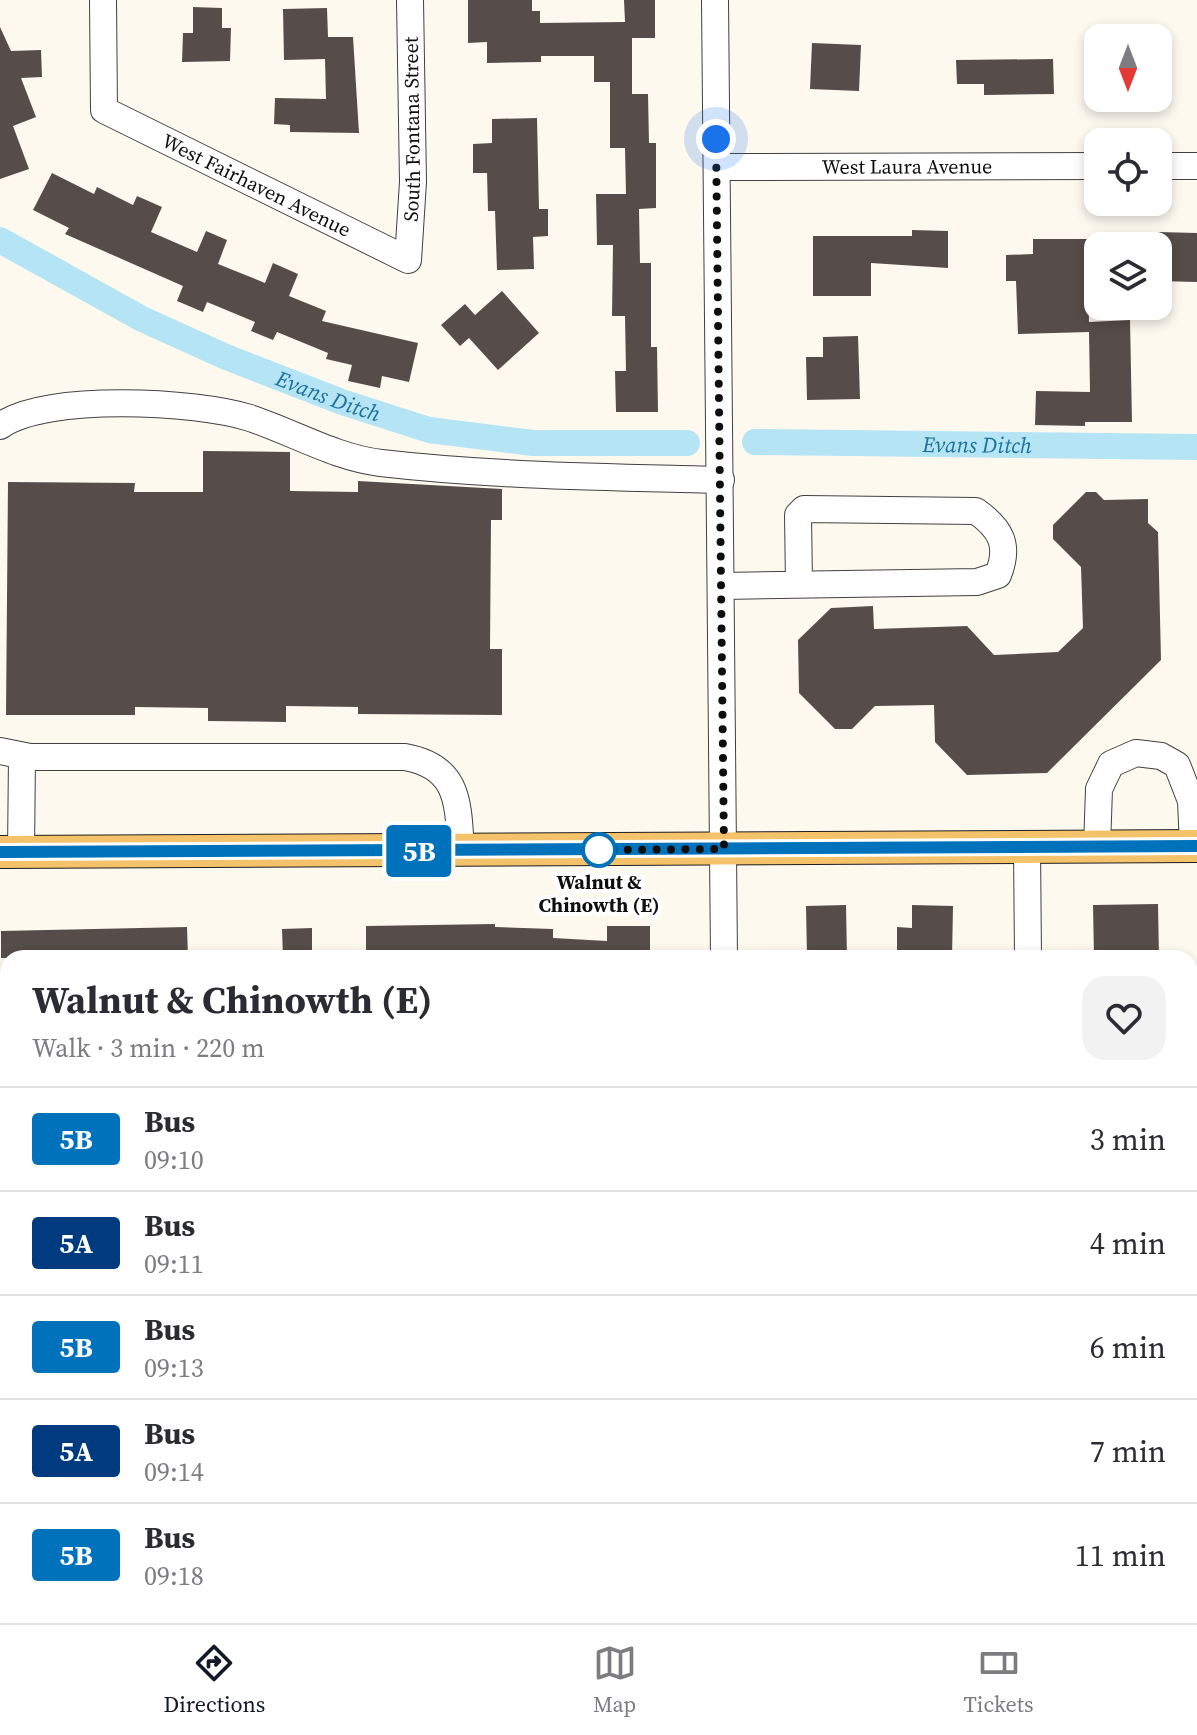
<!DOCTYPE html>
<meta charset="utf-8">
<style>
:root{--surface:#fff;--page:#f2f2f3;--text:#2b2b33;--muted:#7c7c81;--line:#e1e1e2;--accent:#111827}
body{margin:0;font-family:"Source Serif 4",serif;background:var(--page);color:var(--text);height:100vh;display:flex;flex-direction:column;font-size:30px;white-space:nowrap}
*{box-sizing:border-box;margin:0}
p{font-size:26px;color:var(--muted)}
.icon{flex:none;width:44px;height:44px;fill:none;stroke:currentColor;stroke-width:2;stroke-linecap:round;stroke-linejoin:round}
.map{position:relative;flex:1;overflow:hidden}
.drawer{position:absolute;left:0px;top:950px;width:1198px;height:674px;display:flex;flex-direction:column;background:var(--surface);border-radius:24px 24px 0 0;box-shadow:0 4px 12px #0003}
.drawer>*{flex:none}
.badge{padding:0 16px;border-radius:6px;font-size:28px;line-height:52px}
.needle{width:52px;rotate:180deg}
.buttons{position:absolute;left:1084px;top:24px;display:grid;gap:16px}
.buttons a{display:grid;place-items:center;width:88px;height:88px;border-radius:16px;background:var(--surface);box-shadow:0 4px 12px #0003;font-size:40px}
.you{position:absolute;width:40px;height:40px;margin:-20px;border:6px solid #fff;border-radius:50%;background:#1a73e8;box-shadow:0 0 0 12px #1a73e833}
.map>.badge{position:absolute;translate:-50% -50%;box-shadow:0 0 0 4px #fff}
.round{display:grid;place-items:center;flex:none;width:84px;height:84px;border-radius:24px;background:var(--page)}
.overview{display:flex;align-items:center;justify-content:space-between;height:136px;padding:0 32px}
h1{font-size:38px;font-weight:700;line-height:60px}
ul{padding:0;list-style:none}
li{display:flex;align-items:center;gap:24px;height:104px;padding:0 32px;border-top:2px solid var(--line)}
li div{flex:1}
li b{display:block;font-size:30px}
li em{font-style:normal}
li .badge{min-width:88px;font-weight:700;text-align:center}
.dock{display:flex;justify-content:space-around;align-items:center;height:112px;border-top:2px solid var(--line);background:var(--surface);font-size:22px;color:var(--muted)}
.dock a{display:grid;justify-items:center;gap:4px}
.dock .current{color:var(--accent)}
.map>svg:first-child{display:block}
.lines{fill:none;stroke-linecap:round;stroke-linejoin:round}
.canal{stroke:#b5e4f4;stroke-width:26}
.building{fill:#564d4a}
.minor-casing{stroke:#414141;stroke-width:28}
.major-casing{stroke:#1f1f1f;stroke-width:34}
.minor{stroke:#fff;stroke-width:26}
.major{stroke:#f3c26a;stroke-width:32}
.line-casing{stroke:#fff;stroke-width:18}
.line{stroke:#0072bc;stroke-width:12}
.walk{stroke:#0e0e0e;stroke-width:8;stroke-dasharray:0 14.4}
.stop-dot{fill:#fff;stroke:#0072bc;stroke-width:4}
.labels{text-anchor:middle;dominant-baseline:central;stroke-width:8;stroke-linejoin:round;paint-order:stroke}
.street-label{font-size:20px;fill:#0e0e0e;stroke:#fff}
.stop-label{font-size:20px;font-weight:bold;fill:#0e0e0e;stroke:#fff}
.water-label{font-size:22px;font-style:italic;fill:#1b729b;stroke:#fff}
</style>
<div class="map">
<svg width="1197" height="1623" viewBox="0 0 1197 1623">
<rect width="100%" height="100%" fill="#fef9ef"/>
<g class="lines">
<!-- canal -->
<g class="canal">
<path id="s1" d="M0 240 142 319 226 357 342 402 429 430 533 443H687"/>
<path id="s2" d="M755 442 1197 447"/>
</g>
</g>
<!-- building -->
<g class="building">
<polygon points="468,0 532,0 532,11 540,11 540,23 625,22 624,0 655,0 655,38 632,38 632,94 648,94 649,143 656,143 656,208 639,209 640,263 651,263 651,347 657,347 658,412 616,412 615,371 626,371 625,316 612,316 613,245 597,245 596,194 626,194 625,148 610,148 610,82 594,82 594,56 541,56 541,62 487,63 487,42 468,43"/>
<polygon points="193,7 222,8 222,28 231,28 230,61 182,62 183,33 193,33"/>
<polygon points="327,8 328,37 353,37 359,133 290,132 290,125 274,124 275,98 326,99 325,59 284,60 283,9"/>
<polygon points="0,27 11,51 41,50 42,77 21,78 36,117 13,126 29,169 0,179"/>
<polygon points="812,43 861,45 859,91 810,89"/>
<polygon points="1053,59 1054,94 984,95 984,84 957,84 956,60"/>
<polygon points="537,118 539,209 548,209 548,236 533,237 534,269 497,270 495,211 488,211 487,173 473,173 473,144 492,143 492,119"/>
<polygon points="52,173 94,194 97,187 133,205 137,196 162,207 151,232 197,252 206,231 227,240 218,264 265,283 273,263 298,274 289,296 326,311 322,321 418,343 409,382 382,376 380,388 348,381 352,365 326,359 328,353 277,332 273,340 251,331 255,322 207,302 203,312 177,301 183,286 65,234 69,228 33,210"/>
<polygon points="912,230 948,231 948,268 871,263 871,296 813,296 813,236 912,236"/>
<polygon points="1158,232 1197,233 1197,282 1158,281"/>
<polygon points="1033,239 1098,239 1098,278 1088,278 1089,322 1130,320 1132,422 1085,422 1085,426 1035,425 1036,391 1090,392 1089,332 1018,334 1016,281 1006,281 1006,255 1033,254"/>
<polygon points="502,291 539,333 498,370 469,338 460,346 441,325 465,304 475,315"/>
<polygon points="858,336 860,399 807,400 806,357 823,357 823,337"/>
<polygon points="203,451 290,452 290,491 358,492 358,481 502,489 502,520 491,520 490,649 502,649 502,715 358,714 358,707 286,706 286,722 208,721 208,708 135,707 135,715 6,715 8,482 135,483 134,492 203,492"/>
<polygon points="1086,492 1096,492 1104,500 1148,499 1148,523 1158,532 1161,660 1047,773 967,775 935,742 934,705 875,706 852,729 835,729 799,693 798,640 831,608 873,606 874,629 967,626 994,655 1058,652 1083,628 1081,567 1053,539 1053,525"/>
<polygon points="1158,904 1159,958 1094,958 1093,905"/>
<polygon points="846,905 847,958 807,958 806,906"/>
<polygon points="912,905 953,906 952,958 897,958 897,927 912,928"/>
<polygon points="495,924 495,927 553,929 553,938 607,941 607,926 650,926 650,958 366,958 366,926"/>
<polygon points="187,927 188,958 1,958 1,931"/>
<polygon points="312,928 312,958 283,958 282,929"/>
</g>
<g class="lines">
<defs>
<g id="minor">
<path id="s3" d="M103 0 104 110 408 260 413 182 410 0"/>
<polyline points="715,0 724,958"/>
<polyline points="1158,166 1197,166"/>
<path id="s4" d="M717 167 1098 166"/>
<path d="M0 426C46 393 196 401 250 418 295 433 334 457 381 463 494 476 608 477 721 480"/>
<path d="M722 586 977 582 998 575C1010 545 1001 529 976 511L804 509 798 515 799 584"/>
<path d="M0 751 30 757H405C460 767 458 804 461 851"/>
<polyline points="1097,847 1099,789 1111,764 1136,753 1161,756 1177,765 1191,801 1193,846"/>
<polyline points="1027,848 1028,958"/>
<polyline points="21,852 22,756"/>
<polyline points="0,1240 8,1239"/>
<polyline points="0,1623 1197,1616"/>
</g>
<polyline id="major" points="0,852 1197,846"/>
</defs>
<!-- minor casing -->
<use href="#minor" class="minor-casing"/>
<!-- major casing -->
<use href="#major" class="major-casing"/>
<!-- minor -->
<use href="#minor" class="minor"/>
<!-- major -->
<use href="#major" class="major"/>
</g>
<g class="lines">
<defs>
<polyline id="line" points="0,852 1197,846"/>
</defs>
<!-- line casing -->
<use href="#line" class="line-casing"/>
<!-- line -->
<use href="#line" class="line"/>
<!-- walk -->
<polyline class="walk" points="599,850 724,849 716,139"/>
</g>
<!-- markers -->
<circle class="stop-dot" cx="599" cy="850" r="16"/>
<g class="labels">
<!-- street labels -->
<g class="street-label">
<text stroke="none"><textPath href="#s3" startOffset="580">South Fontana Street</textPath></text>
<text stroke="none"><textPath href="#s4" startOffset="190">West Laura Avenue</textPath></text>
<text stroke="none"><textPath href="#s3" startOffset="280">West Fairhaven Avenue</textPath></text>
</g>
<!-- stop labels -->
<g class="stop-label">
<text x="599" y="882">Walnut &amp;<tspan x="599" dy="23">Chinowth (E)</tspan></text>
</g>
<!-- water labels -->
<g class="water-label">
<text stroke="none"><textPath href="#s1" startOffset="364">Evans Ditch</textPath></text>
<text stroke="none"><textPath href="#s2" startOffset="222">Evans Ditch</textPath></text>
</g>
</g>
</svg>
<div class="buttons">
<a><svg class="needle" viewBox="-14 -14 28 28"><path d="M0-13l5 13h-10z" fill="#e53935"/><path d="M0 13l5-13h-10z" fill="#7c7c81"/></svg></a>
<a><svg class="icon" aria-label="locate" viewBox="0 0 24 24"><circle cx="12" cy="12" r="6"/><path d="M12 2v4M12 18v4M2 12h4M18 12h4"/></svg></a>
<a><svg class="icon" aria-label="layers" viewBox="0 0 24 24"><path d="M12 4l9 5-9 5-9-5zM3 14l9 5 9-5"/></svg></a>
</div>
<div class="you" style="left:716px;top:139px"></div>
<b class="badge" style="left:419px;top:851px;background:#0072bc;color:#fff">5B</b>
<section class="drawer">
<div class="overview"><div><h1>Walnut &amp; Chinowth (E)</h1><p>Walk · 3 min · 220 m</p></div><a class="round"><svg class="icon" aria-label="heart" viewBox="0 0 24 24"><path d="M12 20l-8-8c-3-5 5-10 8-4 3-6 11-1 8 4z"/></svg></a></div>
<ul>
<li><span class="badge" style="background:#0072bc;color:#fff">5B</span><div><b>Bus</b><p>09:10</p></div><em>3 min</em></li>
<li><span class="badge" style="background:#003b80;color:#fff">5A</span><div><b>Bus</b><p>09:11</p></div><em>4 min</em></li>
<li><span class="badge" style="background:#0072bc;color:#fff">5B</span><div><b>Bus</b><p>09:13</p></div><em>6 min</em></li>
<li><span class="badge" style="background:#003b80;color:#fff">5A</span><div><b>Bus</b><p>09:14</p></div><em>7 min</em></li>
<li><span class="badge" style="background:#0072bc;color:#fff">5B</span><div><b>Bus</b><p>09:18</p></div><em>11 min</em></li>
</ul>
</section>
</div>
<nav class="dock">
<a class="current"><svg class="icon" aria-label="directions" viewBox="0 0 24 24"><path d="M12 3l9 9-9 9-9-9zM9 14v-3h6M13 9l2 2-2 2"/></svg>Directions</a>
<a><svg class="icon" aria-label="map" viewBox="0 0 24 24"><path d="M3 6l6-2 6 2 6-2v14l-6 2-6-2-6 2zM9 4v14M15 6v14"/></svg>Map</a>
<a><svg class="icon" aria-label="tickets" viewBox="0 0 24 24"><path d="M3 7h18v10H3zM15 7v10"/></svg>Tickets</a>
</nav>
